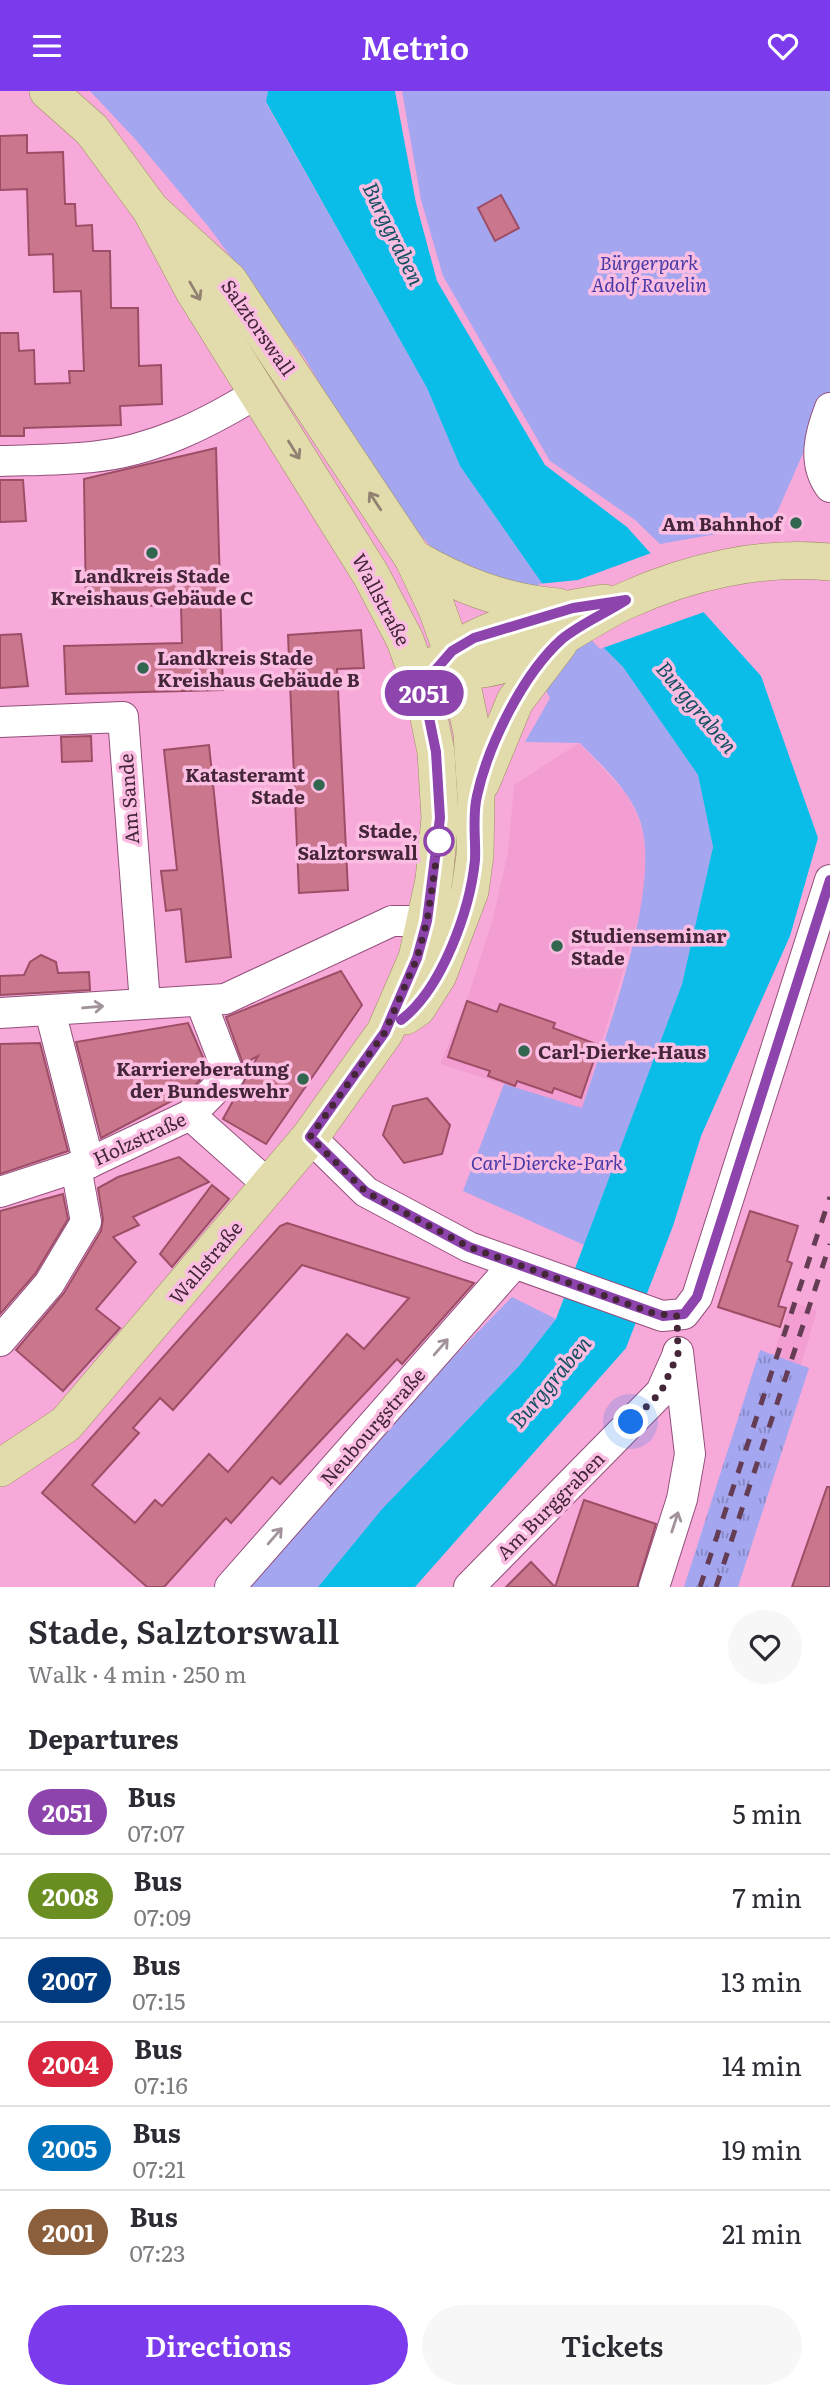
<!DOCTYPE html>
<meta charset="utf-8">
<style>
:root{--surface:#fff;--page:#f7f7f7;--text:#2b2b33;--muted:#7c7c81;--line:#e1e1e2;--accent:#7c3aed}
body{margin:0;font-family:Literata,serif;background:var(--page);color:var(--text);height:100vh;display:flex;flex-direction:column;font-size:26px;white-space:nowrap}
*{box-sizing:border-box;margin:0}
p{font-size:23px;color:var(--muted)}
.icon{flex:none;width:38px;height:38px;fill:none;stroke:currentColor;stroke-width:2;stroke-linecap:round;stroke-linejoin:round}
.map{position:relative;height:1496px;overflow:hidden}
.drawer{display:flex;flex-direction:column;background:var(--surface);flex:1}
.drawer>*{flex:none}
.badge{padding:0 14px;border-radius:23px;font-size:24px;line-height:46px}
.you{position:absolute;width:35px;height:35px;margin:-18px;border:5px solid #fff;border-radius:50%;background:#1a73e8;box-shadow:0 0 0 10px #1a73e833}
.map>.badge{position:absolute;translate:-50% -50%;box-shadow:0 0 0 4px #fff}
h2{padding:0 28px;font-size:26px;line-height:63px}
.round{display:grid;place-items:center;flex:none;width:74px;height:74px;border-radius:37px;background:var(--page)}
.head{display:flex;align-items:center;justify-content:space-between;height:119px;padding:0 28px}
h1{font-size:33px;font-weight:600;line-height:52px}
.action{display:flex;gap:14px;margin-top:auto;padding:14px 28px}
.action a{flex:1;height:80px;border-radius:42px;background:var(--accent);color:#fff;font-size:28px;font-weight:600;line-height:80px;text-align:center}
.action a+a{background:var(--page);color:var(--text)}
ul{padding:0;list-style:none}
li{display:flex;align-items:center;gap:21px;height:84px;padding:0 28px;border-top:2px solid var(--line)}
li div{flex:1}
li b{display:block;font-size:26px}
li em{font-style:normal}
li .badge{min-width:77px;font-weight:700;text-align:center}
header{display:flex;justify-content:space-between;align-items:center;height:91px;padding:0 28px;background:var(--accent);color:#fff;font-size:32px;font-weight:600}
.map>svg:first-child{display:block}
.built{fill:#f29ed2}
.grass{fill:url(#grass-tufts)}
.green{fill:#a4a6f0}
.water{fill:#0abde9}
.pier{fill:#f7aad9}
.building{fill:#ca778e;stroke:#9d4e66;stroke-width:2;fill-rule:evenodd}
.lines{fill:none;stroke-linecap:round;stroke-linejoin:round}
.minor-casing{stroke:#934f7b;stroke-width:32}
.major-casing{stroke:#9e8d60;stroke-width:38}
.minor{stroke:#fff;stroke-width:30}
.major{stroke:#e2dcad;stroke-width:37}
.rail{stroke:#643d54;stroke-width:5;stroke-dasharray:12 12;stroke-linecap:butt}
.oneway{stroke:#938172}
.oneway2{stroke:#a2929c}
.line-casing{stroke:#fff;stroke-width:16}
.line{stroke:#8e44ad;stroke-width:10}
.walk{stroke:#442638;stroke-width:7;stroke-dasharray:0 12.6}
.poi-dot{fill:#30674e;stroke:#fbbde2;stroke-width:2.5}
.stop-dot{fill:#fff;stroke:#8e44ad;stroke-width:3.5}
.labels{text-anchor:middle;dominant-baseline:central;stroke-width:7;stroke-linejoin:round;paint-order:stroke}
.park-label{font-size:19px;font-style:italic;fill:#473aa6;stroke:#fbbde2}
.street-label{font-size:19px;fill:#442638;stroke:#fbbde2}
.poi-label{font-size:19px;font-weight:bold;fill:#442638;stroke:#fbbde2;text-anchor:end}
.stop-label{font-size:19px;font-weight:bold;fill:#442638;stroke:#fbbde2;text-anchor:end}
.water-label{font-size:21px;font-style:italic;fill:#135062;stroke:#fbbde2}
</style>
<header><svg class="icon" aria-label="menu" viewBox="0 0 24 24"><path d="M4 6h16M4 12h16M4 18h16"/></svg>Metrio<svg class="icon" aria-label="heart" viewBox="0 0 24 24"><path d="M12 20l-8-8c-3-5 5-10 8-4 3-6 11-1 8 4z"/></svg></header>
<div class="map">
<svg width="830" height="1496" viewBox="0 0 830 1496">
<defs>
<pattern id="grass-tufts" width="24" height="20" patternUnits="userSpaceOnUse" patternTransform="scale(1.75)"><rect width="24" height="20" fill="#a4a6f0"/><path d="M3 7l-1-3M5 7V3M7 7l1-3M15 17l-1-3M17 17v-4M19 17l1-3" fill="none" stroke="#8787c3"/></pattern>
</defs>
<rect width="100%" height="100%" fill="#f7aad9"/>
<!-- built -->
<g class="built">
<polygon points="579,652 625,701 639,727 647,759 645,805 582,1018 440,973 467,909 493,827 508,761 514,694"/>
<polygon points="791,1210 817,1220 775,1360 698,1496"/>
</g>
<!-- grass -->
<polygon class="grass" points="760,1259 809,1277 738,1496 684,1496"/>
<!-- green -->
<g class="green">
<path d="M90 0H268L266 12 427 297 460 375 548 501 623 576 698 684 713 756 682 893 584 1154 463 1100 504 993 582 1017C604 948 665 793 639 727 628 697 601 674 580 652L525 651 550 607 482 486 436 461 391 412 304 266 208 135 136 49Z"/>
<polygon points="402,0 830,0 830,301 772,433 660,453 635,429 550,370 443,185 421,109"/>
<polygon points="512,1206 556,1228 519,1275 382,1418 318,1496 243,1496 331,1391"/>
</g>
<!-- water -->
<polygon class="water" points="268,0 395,0 416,112 437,190 545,374 627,436 761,585 818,747 790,845 701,1045 673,1135 626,1257 415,1496 318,1496 382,1418 519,1275 556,1228 682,893 713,756 698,684 623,576 548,501 460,375 427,297 266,11"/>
<!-- pier -->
<polygon class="pier" points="654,461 707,520 600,558 538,493 578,489"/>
<!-- building -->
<g class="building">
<polygon points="27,44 27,62 63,61 65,113 75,113 76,135 92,134 93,160 110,160 111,217 138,217 139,275 161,274 162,313 120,315 121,334 24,337 24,345 0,345 0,242 18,242 19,260 34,259 35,293 70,292 69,280 84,280 81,200 54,201 53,163 29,164 27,98 0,99 0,45"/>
<polygon points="501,104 519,137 495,150 478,117"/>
<polygon points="216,357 223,599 66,603 64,555 182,552 181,514 86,516 84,388"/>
<polygon points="0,389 23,389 26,430 0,431"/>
<polygon points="361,539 364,577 337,578 348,799 299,802 288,544"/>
<polygon points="21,543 28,595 0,597 0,544"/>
<polygon points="91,645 92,670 62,671 61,646"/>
<polygon points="209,654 231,866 186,871 181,818 166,820 161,780 177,779 164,659"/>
<polygon points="41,864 56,871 58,882 89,881 90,899 0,904 0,885 24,884 30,871"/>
<polygon points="341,880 362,914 266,1053 223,1028 258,965 243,973 226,926"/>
<polygon points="467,910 497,921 500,913 555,932 553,937 599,954 581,1007 554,997 552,1002 517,990 515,995 488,985 490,980 448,966"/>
<polygon points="188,932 209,980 187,1002 101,1047 76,951"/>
<polygon points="40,952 68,1060 0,1083 0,953"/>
<polygon points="427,1007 450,1034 442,1063 404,1072 383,1044 393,1015"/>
<polygon points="179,1066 209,1091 133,1126 139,1134 113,1146 136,1171 96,1218 120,1237 63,1300 16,1259 64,1202 101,1140 103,1128 98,1097 118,1086"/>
<polygon points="212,1094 229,1108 172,1176 160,1163"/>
<polygon points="63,1103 68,1128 35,1183 0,1223 0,1120"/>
<polygon points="750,1120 798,1135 787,1170 792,1172 778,1215 786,1217 780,1236 718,1216"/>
<path d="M287 1132 474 1192 402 1273 397 1268 280 1393 272 1386 231 1432 226 1427 164 1496H147L42 1402 280 1135ZM302 1174 409 1207 364 1258 347 1243 228 1381 209 1363 162 1415 155 1409 135 1432 92 1394 139 1342 133 1337 160 1307 173 1319Z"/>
<polygon points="827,1396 830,1396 830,1496 792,1496"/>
<polygon points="584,1409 656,1433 637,1496 506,1496 531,1471 555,1496"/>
</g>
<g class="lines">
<defs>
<g id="minor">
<path d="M830 317C820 343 812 371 830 396"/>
<path d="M0 370C31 369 62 369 92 366 153 360 207 333 257 302"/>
<polyline points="0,631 123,626 145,912"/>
<polyline points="50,920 89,1072"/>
<polyline points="0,922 225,908 392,830 427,830"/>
<polyline points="190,1024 270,1095"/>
<polyline points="310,1046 366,1101 469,1156 662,1225 684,1223 697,1206 830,789"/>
<polyline points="0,1101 89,1072 190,1024 229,984 201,911"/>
<polyline points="0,1250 49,1193 86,1131 76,1076"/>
<polyline points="230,1496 514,1173"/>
<polyline points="469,1496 661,1301 678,1263"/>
<polyline points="654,1496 682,1408 690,1363 678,1261"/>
</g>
<g id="major">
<polyline points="48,0 92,39 151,119 229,190 413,467 437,518 459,580 472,642 476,706 475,764 470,800 438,884 417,917 405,925"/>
<path d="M413 467C459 494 503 511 558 516"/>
<path d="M437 573C502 599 571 534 627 509 689 481 762 464 830 471"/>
<path d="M436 576C471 536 552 520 604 512"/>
<polyline points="481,692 515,610 559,552"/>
<polyline points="0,1377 66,1333 310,1046 385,941 417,867 434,789 440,727 436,661 424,602 405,549 371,484 194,200 151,119"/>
</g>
</defs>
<!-- minor casing -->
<use href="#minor" class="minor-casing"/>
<!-- major casing -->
<use href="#major" class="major-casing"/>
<!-- minor -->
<use href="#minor" class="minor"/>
<!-- major -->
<use href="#major" class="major"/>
<!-- rail -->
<g class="rail">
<polyline points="700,1496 830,1106"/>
<polyline points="716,1496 830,1153"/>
</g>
</g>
<!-- one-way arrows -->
<defs><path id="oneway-shaft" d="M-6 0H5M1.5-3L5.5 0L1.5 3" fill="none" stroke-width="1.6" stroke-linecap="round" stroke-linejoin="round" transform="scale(1.75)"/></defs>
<g class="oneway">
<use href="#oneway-shaft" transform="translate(195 200) rotate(60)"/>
<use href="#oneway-shaft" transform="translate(294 359) rotate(58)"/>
<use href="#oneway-shaft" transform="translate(375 410) rotate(-123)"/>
</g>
<g class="oneway2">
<use href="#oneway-shaft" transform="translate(93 916) rotate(-5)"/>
<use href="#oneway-shaft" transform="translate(441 1256) rotate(-49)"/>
<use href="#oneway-shaft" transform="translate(675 1431) rotate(-72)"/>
<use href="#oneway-shaft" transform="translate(275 1445) rotate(-49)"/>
</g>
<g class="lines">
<defs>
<path id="line" d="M401 929C442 898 470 819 475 769 476 748 472 725 477 705 488 654 523 583 562 548 580 533 606 522 626 509L573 517 474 547 452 560 432 583 424 602 436 661 440 727 427 830 417 867 385 941 310 1046 366 1101 469 1156 663 1225 684 1223 697 1206 830 789"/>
</defs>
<!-- line casing -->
<use href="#line" class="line-casing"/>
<!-- line -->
<use href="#line" class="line"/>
<!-- walk -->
<polyline class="walk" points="439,750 427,830 417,867 385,941 310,1046 366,1101 469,1156 653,1222 677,1225 678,1263 661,1301 631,1331"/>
</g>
<!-- markers -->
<g class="poi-dot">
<circle cx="796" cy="432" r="7"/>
<circle cx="152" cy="462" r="7"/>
<circle cx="143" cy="577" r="7"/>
<circle cx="319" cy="694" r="7"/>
<circle cx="557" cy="855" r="7"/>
<circle cx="524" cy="960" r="7"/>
<circle cx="303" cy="988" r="7"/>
</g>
<circle class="stop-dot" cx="439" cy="750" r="14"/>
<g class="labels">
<!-- park labels -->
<g class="park-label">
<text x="649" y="171">Bürgerpark<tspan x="649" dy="22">Adolf Ravelin</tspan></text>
<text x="547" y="1071">Carl-Diercke-Park</text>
</g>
<!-- street labels -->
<g class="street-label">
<text transform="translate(259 236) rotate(55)">Salztorswall</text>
<text transform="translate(382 508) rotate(62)">Wallstraße</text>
<text transform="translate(128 708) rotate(-94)">Am Sande</text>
<text transform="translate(139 1047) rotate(-25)">Holzstraße</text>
<text transform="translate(205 1171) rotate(-50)">Wallstraße</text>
<text transform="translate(372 1335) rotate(-49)">Neubourgstraße</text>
<text transform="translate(550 1414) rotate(-45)">Am Burggraben</text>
</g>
<!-- poi labels -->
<g class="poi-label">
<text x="782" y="432">Am Bahnhof</text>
<text x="152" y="484" text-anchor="middle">Landkreis Stade<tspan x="152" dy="22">Kreishaus Gebäude C</tspan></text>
<text x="157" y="566" text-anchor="start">Landkreis Stade<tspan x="157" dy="22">Kreishaus Gebäude B</tspan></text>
<text x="305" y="683">Katasteramt<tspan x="305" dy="22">Stade</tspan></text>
<text x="571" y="844" text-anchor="start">Studienseminar<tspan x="571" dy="22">Stade</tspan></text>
<text x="538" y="960" text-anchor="start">Carl-Dierke-Haus</text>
<text x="289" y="977">Karriereberatung<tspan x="289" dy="22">der Bundeswehr</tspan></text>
</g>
<!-- stop labels -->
<g class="stop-label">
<text x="418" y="739">Stade,<tspan x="418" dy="22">Salztorswall</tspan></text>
</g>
<!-- water labels -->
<g class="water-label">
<text transform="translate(395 142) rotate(64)">Burggraben</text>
<text transform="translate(698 615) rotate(50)">Burggraben</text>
<text transform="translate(549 1290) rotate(-50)">Burggraben</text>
</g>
</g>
</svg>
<div class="you" style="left:631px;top:1331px"></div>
<b class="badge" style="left:424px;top:602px;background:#8e44ad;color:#fff">2051</b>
</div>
<section class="drawer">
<div class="head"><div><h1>Stade, Salztorswall</h1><p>Walk · 4 min · 250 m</p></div><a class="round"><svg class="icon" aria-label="heart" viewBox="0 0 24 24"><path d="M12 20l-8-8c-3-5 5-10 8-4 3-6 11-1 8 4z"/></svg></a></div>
<h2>Departures</h2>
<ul>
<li><span class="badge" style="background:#8e44ad;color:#fff">2051</span><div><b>Bus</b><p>07:07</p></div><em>5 min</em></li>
<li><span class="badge" style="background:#6b8e23;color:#fff">2008</span><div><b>Bus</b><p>07:09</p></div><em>7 min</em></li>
<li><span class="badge" style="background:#003b80;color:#fff">2007</span><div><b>Bus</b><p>07:15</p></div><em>13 min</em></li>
<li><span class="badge" style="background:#d7263d;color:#fff">2004</span><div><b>Bus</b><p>07:16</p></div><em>14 min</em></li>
<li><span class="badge" style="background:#0072bc;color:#fff">2005</span><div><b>Bus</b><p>07:21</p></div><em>19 min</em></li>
<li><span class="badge" style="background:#8b5e3c;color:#fff">2001</span><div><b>Bus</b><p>07:23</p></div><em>21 min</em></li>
</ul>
<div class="action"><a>Directions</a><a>Tickets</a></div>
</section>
